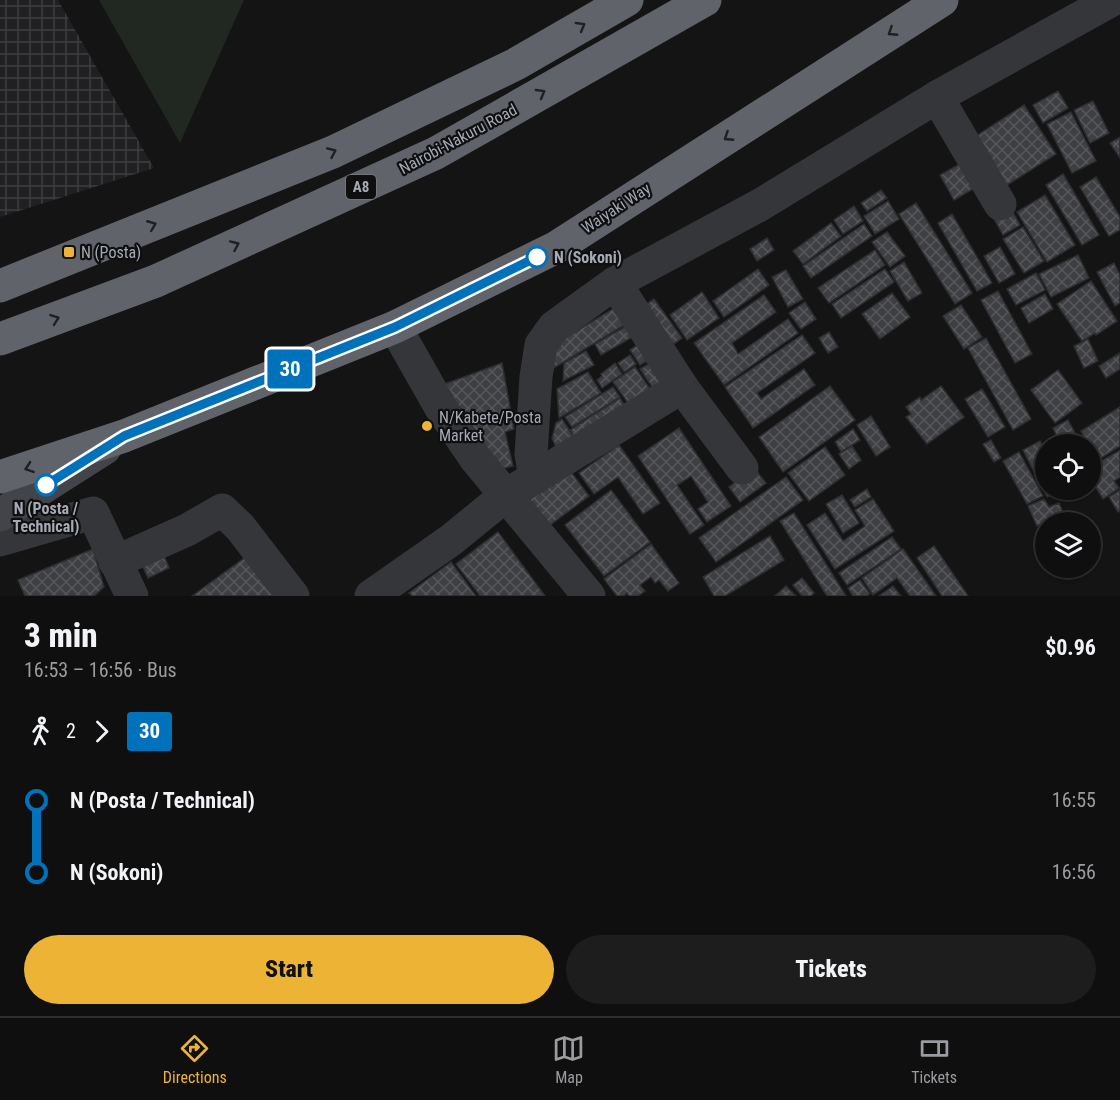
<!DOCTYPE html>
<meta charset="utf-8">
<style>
:root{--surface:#0f0f10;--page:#1d1d1e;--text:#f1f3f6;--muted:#9b9c9f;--line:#2f2f30;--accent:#ecb335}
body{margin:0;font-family:"Roboto Condensed",sans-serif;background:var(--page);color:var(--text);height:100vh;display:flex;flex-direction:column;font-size:22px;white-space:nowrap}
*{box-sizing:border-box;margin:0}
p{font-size:20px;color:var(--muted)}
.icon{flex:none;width:33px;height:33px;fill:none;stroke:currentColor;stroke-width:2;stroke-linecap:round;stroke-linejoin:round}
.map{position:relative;height:596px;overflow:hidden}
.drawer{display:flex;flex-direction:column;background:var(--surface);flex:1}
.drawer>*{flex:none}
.badge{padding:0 12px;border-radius:4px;font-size:21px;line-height:39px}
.tools{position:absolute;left:1035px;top:434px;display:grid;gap:12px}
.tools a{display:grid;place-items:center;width:66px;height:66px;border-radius:50%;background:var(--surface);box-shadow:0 2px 4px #0004,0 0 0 2px var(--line);font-size:30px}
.map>.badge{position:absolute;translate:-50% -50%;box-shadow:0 0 0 3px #fff}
.legs{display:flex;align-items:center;gap:9px;height:66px;padding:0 24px;font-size:20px}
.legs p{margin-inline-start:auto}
.headline{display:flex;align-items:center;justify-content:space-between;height:102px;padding:0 24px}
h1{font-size:33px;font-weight:800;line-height:45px}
.cta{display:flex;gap:12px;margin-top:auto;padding:12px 24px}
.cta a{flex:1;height:69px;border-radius:36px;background:var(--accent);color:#111;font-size:24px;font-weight:800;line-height:69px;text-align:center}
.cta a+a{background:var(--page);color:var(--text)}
ul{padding:0 24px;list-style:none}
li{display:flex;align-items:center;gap:21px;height:72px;font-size:22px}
li i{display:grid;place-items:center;width:9px;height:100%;margin:0 8px;background:currentColor}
li i::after{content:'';width:15px;height:15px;margin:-8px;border:4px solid;border-radius:50%;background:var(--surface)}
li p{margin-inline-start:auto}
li:first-child i{background:linear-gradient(#0000 50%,currentColor 0)}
li:last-child i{background:linear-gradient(currentColor 50%,#0000 0)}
.menu{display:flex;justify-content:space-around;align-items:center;height:84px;border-top:2px solid var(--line);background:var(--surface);font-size:16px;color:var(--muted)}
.menu a{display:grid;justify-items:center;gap:3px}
.menu .selected{color:var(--accent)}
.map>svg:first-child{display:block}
.industrial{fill:url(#industrial-grid)}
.green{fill:#202821}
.building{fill:url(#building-cross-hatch);stroke:#2e2e31;stroke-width:1.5}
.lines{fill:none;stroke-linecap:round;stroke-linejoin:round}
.street{stroke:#35363a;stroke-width:33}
.secondary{stroke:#43444a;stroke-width:33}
.highway{stroke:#61636b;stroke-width:33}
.oneway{stroke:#1f2022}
.line-1-casing{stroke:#fff;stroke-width:14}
.line-1{stroke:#0072bc;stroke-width:9}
.poi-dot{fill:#ecb335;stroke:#0f0f10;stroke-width:2}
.stop-1-dot{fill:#fff;stroke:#0072bc;stroke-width:3}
.labels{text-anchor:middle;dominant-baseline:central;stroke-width:4.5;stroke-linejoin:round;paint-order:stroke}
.shield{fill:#0f0f10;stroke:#797c84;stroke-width:1.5}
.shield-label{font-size:15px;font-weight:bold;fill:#a6aab5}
.street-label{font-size:16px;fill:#a6aab5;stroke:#0f0f10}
.poi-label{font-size:16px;fill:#a6aab5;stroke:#0f0f10;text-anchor:start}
.stop-label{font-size:16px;font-weight:bold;fill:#a6aab5;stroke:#0f0f10;text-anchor:start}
</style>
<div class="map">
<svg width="1120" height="596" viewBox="0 0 1120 596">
<defs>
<pattern id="industrial-grid" width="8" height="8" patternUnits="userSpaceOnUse" patternTransform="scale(1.5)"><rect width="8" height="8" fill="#202022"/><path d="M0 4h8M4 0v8" fill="none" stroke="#3d3e40"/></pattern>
<pattern id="building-cross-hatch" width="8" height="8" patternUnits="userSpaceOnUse" patternTransform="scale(1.5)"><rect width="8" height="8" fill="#3e3f42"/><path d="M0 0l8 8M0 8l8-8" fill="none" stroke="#57585b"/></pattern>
</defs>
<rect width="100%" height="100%" fill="#141415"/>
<!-- industrial -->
<polygon class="industrial" points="0,0 58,0 154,168 0,217"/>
<!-- green -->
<polygon class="green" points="99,0 244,0 180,143"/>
<!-- building -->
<g class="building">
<polygon points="1058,91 1068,108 1043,123 1033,105"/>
<polygon points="1093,101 1109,133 1090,143 1074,110"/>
<polygon points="1024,105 1056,154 1004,187 973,138"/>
<polygon points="1071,112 1096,161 1072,173 1047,124"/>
<polygon points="1120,137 1120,158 1110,143"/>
<polygon points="960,164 973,189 954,200 940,175"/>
<polygon points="1063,174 1099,235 1082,245 1046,185"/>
<polygon points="1096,177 1120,217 1120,230 1109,236 1080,187"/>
<polygon points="881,190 887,198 867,211 861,203"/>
<polygon points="1045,195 1075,245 1047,262 1017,212"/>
<polygon points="888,201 899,219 875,234 864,216"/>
<polygon points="916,203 972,293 955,304 899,214"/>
<polygon points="854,206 863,221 843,234 834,220"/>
<polygon points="1010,207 1020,225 1003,235 993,217"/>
<polygon points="952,214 992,283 977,291 938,223"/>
<polygon points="831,223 841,236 803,264 793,251"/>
<polygon points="864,224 872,236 811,278 803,266"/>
<polygon points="1023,227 1044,261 1024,273 1003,239"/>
<polygon points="887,232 905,256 890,267 872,242"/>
<polygon points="767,238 774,250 757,261 750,249"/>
<polygon points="1000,247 1015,274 999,283 984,256"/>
<polygon points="875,250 885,265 829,303 818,288"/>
<polygon points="1078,255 1089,278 1051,297 1039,274"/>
<polygon points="904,262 922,293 908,301 890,271"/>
<polygon points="1114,263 1120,275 1120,303 1115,306 1097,272"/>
<polygon points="758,269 769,285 724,317 713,301"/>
<polygon points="885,269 894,282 841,318 832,304"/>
<polygon points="786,270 803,299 788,307 772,277"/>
<polygon points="1036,273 1045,290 1016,305 1007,289"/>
<polygon points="1091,281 1117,321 1096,335 1095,333 1082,341 1057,304"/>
<polygon points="998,291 1032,354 1015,363 981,300"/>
<polygon points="702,292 719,318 687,340 670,315"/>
<polygon points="892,293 910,317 880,339 862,314"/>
<polygon points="1045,294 1053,309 1029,323 1021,308"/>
<polygon points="764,295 776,312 732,343 738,354 788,319 798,333 724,385 694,343"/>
<polygon points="654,299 682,338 671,346 643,306"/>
<polygon points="624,302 634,319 552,369 542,352"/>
<polygon points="805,302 816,319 801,329 789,313"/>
<polygon points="961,305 982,337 964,349 943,316"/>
<polygon points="630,324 636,335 601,355 595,344"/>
<polygon points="829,332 838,347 828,353 819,338"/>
<polygon points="802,335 815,353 757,393 761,399 804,369 815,385 753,428 725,387"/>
<polygon points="986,338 1031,419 1013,430 968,348"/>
<polygon points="1088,339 1098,361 1084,368 1074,346"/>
<polygon points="642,342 652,358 640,365 630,350"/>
<polygon points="586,351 594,365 563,381 564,363"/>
<polygon points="1120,353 1120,369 1106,378 1099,366"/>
<polygon points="630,355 636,364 624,372 618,363"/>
<polygon points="652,362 671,392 660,399 640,369"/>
<polygon points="502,363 514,429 505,432 513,466 493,471 442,385"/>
<polygon points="615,363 622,374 602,388 597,380 602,376 601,374"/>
<polygon points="635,367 657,399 636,414 613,382"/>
<polygon points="1058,370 1082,403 1055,423 1031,390"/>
<polygon points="588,372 601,393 559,418 557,389"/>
<polygon points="830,386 855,420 783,472 759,437"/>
<polygon points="941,386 964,417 927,444 906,417 911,414 906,407 920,397 921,400"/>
<polygon points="613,387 620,397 572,427 565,417"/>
<polygon points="982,389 1005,427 988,437 965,399"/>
<polygon points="620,398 626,408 575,439 570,430"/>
<polygon points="1120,407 1120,446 1098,460 1090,444 1088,444 1081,431"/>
<polygon points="871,416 890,447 876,456 857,425"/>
<polygon points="562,419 575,439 557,450 552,438 556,423"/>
<polygon points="1068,420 1081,444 1061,444 1053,428"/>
<polygon points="679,428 731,506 707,522 698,509 708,502 691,476 677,485 704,525 690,534 638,456"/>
<polygon points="853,429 860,440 841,452 835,442"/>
<polygon points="991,440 1001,458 994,462 983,444"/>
<polygon points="1040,441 1046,452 1046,489 1063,489 1047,497 1023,450"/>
<polygon points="619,445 660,503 643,514 618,477 594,494 579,473"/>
<polygon points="852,446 861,460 849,469 839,454"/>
<polygon points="825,447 845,475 809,501 788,473"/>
<polygon points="1120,450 1120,477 1114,481 1119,488 1103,499 1090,478 1090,468"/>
<polygon points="1019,452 1043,496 1027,504 1003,461"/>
<polygon points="568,468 589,496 546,528 525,500"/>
<polygon points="754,468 766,483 740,502 729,487"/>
<polygon points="786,477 803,500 716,562 699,538"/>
<polygon points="867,489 871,497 855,507 850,500"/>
<polygon points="611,490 650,542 604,576 565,525"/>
<polygon points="1120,490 1120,511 1118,512 1109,497"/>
<polygon points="842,495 859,523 843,533 826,504"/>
<polygon points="873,499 894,531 835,569 807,525 825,513 843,541 865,526 855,510"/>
<polygon points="1044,499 1049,507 1059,503 1063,513 1037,526 1028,506"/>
<polygon points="794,513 846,596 827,596 780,521"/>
<polygon points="498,532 545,596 480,596 456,564"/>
<polygon points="770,536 784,560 725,596 714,596 703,577"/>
<polygon points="892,537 901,549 847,585 839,573"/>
<polygon points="651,544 679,583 668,591 659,580 655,583 651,577 640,585 645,591 638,596 629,596 627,593 624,596 617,596 604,579"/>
<polygon points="934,546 968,596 942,596 917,558"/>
<polygon points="161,548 169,568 148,578 139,558"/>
<polygon points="93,549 104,587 94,596 25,596 18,580"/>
<polygon points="903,549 936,596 910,596 897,578 873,595 862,578"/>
<polygon points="247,556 275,596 192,596"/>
<polygon points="451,562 476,596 412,596 409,593"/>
<polygon points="802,578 814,593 811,596 802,596 793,585"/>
<polygon points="860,580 870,594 866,596 853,596 848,588"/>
<polygon points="786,586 796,596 775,596"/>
<polygon points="893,586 901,596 879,596"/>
</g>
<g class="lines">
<!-- street -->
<g class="street">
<polyline points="937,97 1000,204"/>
<polyline points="615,283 682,387 742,468"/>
<polyline points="395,327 441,408 475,458 589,596"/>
<polyline points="535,478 531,454 536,377 541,345 554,327 615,283 760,205 937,97 1112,0"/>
<polyline points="0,540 93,513 132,596"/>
<polyline points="115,562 187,530 222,510 240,527 293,596"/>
<polyline points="371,596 451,540 505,496 682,387"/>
</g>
<!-- secondary -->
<polyline class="secondary" points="0,515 105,448"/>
<!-- highway -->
<g class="highway">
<polyline points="0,286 333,152 516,64 627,0"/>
<polyline points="0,339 156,281 436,153 705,0"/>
<polyline points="0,477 124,436 395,327 557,247 942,0"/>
</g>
</g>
<!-- one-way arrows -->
<defs><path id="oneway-chevron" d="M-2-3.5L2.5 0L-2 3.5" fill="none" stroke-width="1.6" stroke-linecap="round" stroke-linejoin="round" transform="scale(1.5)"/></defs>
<g class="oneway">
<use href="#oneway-chevron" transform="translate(581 26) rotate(-30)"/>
<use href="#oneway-chevron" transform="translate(892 32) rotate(147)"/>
<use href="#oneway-chevron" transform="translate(541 93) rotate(-30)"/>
<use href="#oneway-chevron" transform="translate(728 137) rotate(147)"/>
<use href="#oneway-chevron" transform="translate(332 152) rotate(-24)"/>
<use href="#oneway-chevron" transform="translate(152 225) rotate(-22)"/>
<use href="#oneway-chevron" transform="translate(235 245) rotate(-24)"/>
<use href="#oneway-chevron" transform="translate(55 319) rotate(-20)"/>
<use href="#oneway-chevron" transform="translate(29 468) rotate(161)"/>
</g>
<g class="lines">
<defs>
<polyline id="line-1" points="46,485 124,436 395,327 537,257"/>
</defs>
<!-- line-1 casing -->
<use href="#line-1" class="line-1-casing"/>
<!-- line-1 -->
<use href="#line-1" class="line-1"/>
</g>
<!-- markers -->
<g class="poi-dot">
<rect x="63" y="246" width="12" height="12" rx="3"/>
<circle cx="427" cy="426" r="6"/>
</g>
<g class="stop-1-dot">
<circle cx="537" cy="257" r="10"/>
<circle cx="46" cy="485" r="10"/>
</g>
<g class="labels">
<!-- shield labels -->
<rect class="shield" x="346" y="175" width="30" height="24" rx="4.5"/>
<g class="shield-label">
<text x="361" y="187">A8</text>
</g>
<!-- street labels -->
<g class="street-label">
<text transform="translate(458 139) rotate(-28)">Nairobi-Nakuru Road</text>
<text transform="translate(616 208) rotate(-33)">Waiyaki Way</text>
</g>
<!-- poi labels -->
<g class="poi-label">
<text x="81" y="252">N (Posta)</text>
<text x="439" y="417">N/Kabete/Posta<tspan x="439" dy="18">Market</tspan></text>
</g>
<!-- stop labels -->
<g class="stop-label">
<text x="554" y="257">N (Sokoni)</text>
<text x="46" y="508" text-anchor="middle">N (Posta /<tspan x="46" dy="18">Technical)</tspan></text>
</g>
</g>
</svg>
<div class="tools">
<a><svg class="icon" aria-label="locate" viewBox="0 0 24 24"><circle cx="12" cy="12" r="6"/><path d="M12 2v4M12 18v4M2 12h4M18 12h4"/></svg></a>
<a><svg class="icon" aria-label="layers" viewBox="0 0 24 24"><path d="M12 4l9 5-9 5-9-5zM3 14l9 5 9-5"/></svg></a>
</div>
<b class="badge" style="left:290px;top:369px;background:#0072bc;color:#fff">30</b>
</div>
<section class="drawer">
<div class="headline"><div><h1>3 min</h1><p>16:53 – 16:56 · Bus</p></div><b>$0.96</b></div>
<div class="legs"><svg class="icon" aria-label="walk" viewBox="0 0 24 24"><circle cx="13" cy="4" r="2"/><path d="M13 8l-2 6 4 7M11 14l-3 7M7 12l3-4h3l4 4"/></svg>2<svg class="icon" aria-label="forward" viewBox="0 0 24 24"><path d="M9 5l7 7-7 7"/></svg><b class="badge" style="background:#0072bc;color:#fff">30</b></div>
<ul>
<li><i style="color:#0072bc"></i><b>N (Posta / Technical)</b><p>16:55</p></li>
<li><i style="color:#0072bc"></i><b>N (Sokoni)</b><p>16:56</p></li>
</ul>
<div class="cta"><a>Start</a><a>Tickets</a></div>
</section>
<nav class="menu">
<a class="selected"><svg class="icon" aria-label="directions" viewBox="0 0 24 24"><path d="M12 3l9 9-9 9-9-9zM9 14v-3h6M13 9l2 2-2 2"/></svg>Directions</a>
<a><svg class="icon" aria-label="map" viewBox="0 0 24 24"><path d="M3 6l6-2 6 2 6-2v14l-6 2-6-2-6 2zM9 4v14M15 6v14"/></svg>Map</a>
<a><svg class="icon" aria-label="tickets" viewBox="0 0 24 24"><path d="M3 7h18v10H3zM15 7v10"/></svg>Tickets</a>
</nav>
